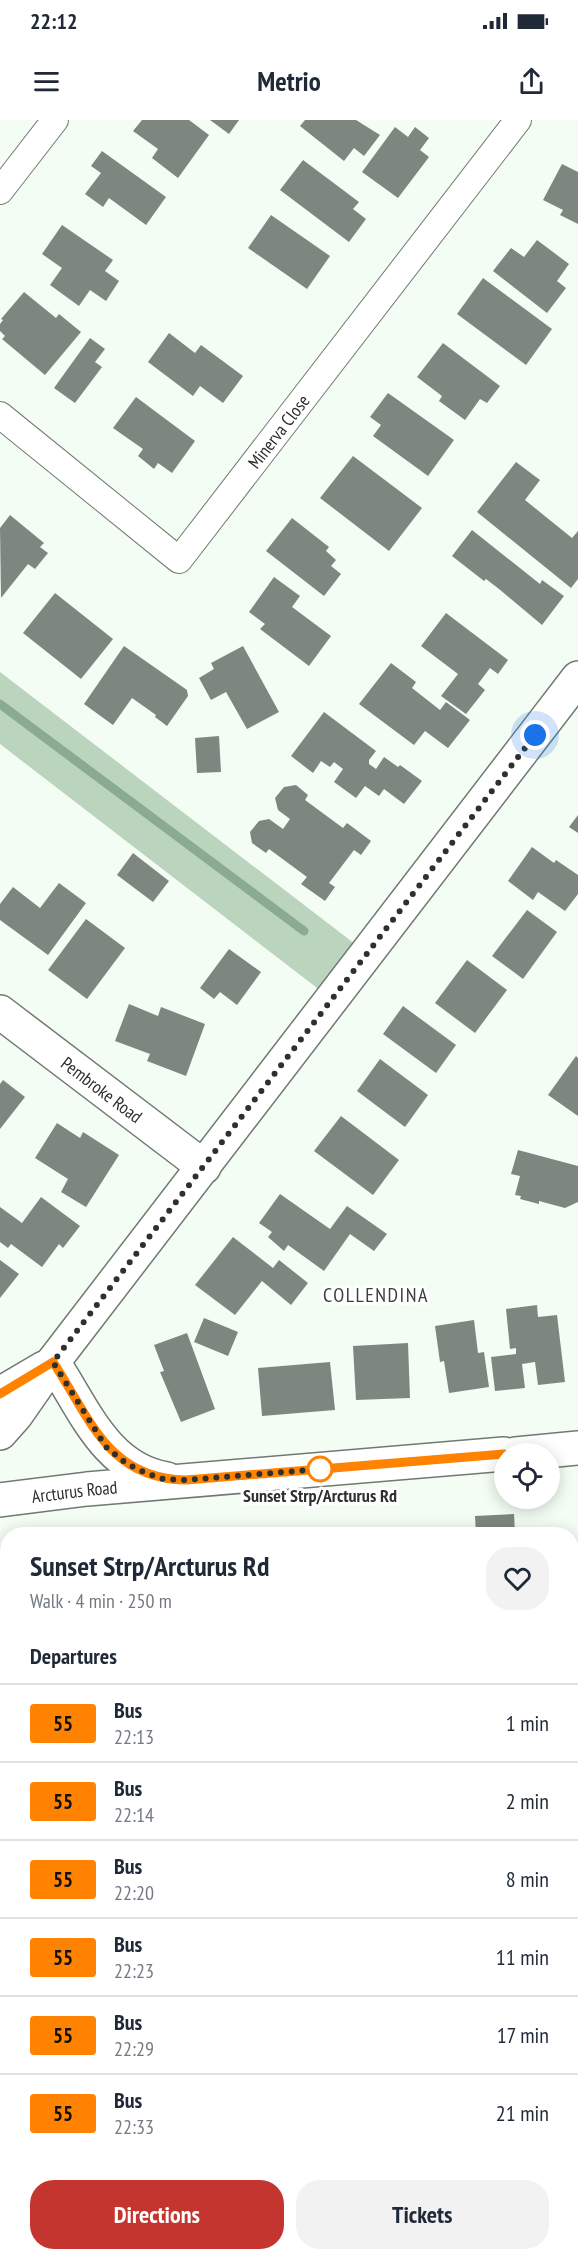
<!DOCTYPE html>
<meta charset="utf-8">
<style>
:root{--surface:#fff;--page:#f2f2f3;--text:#1f2937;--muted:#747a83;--line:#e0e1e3;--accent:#c43530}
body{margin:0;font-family:"PT Sans Narrow",sans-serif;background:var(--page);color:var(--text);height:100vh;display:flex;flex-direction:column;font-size:22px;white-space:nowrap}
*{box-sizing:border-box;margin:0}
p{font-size:20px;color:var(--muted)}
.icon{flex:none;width:33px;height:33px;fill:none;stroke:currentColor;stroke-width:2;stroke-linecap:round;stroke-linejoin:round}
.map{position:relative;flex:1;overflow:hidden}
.side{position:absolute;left:0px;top:1407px;width:579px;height:734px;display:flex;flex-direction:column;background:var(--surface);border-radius:24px 24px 0 0;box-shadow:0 3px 15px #0003}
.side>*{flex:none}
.badge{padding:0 12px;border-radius:4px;font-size:21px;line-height:39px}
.fabs{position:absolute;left:494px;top:1323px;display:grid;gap:12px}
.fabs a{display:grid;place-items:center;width:66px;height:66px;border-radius:50%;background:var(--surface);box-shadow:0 3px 15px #0003;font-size:30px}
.you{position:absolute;width:30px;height:30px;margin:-15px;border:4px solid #fff;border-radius:50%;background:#1a73e8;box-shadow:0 0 0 9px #1a73e833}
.map>.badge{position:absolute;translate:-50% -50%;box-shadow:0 0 0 3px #fff}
h2{padding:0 30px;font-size:22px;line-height:54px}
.round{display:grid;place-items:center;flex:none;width:63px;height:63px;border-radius:24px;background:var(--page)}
.head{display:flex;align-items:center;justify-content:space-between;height:102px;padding:0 30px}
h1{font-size:28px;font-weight:700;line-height:45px}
.action{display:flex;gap:12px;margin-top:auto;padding:12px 30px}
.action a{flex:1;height:69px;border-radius:24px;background:var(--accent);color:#fff;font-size:24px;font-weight:700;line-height:69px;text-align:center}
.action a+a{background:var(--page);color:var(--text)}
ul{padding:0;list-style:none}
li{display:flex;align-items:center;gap:18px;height:78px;padding:0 30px;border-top:2px solid var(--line)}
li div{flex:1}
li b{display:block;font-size:22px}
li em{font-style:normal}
li .badge{min-width:66px;font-weight:700;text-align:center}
.status{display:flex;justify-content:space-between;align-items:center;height:42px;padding:0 30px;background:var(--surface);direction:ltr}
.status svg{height:16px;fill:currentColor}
header{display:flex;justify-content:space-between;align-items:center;height:78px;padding:0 30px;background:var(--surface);font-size:27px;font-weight:700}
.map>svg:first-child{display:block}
.green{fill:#bbd4be}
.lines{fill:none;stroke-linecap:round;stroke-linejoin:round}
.stream{stroke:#8aab8f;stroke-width:9}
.building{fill:#7e877f}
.street-casing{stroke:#707972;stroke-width:28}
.secondary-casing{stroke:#707972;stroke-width:36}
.street{stroke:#fff;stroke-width:26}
.secondary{stroke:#fff;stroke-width:33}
.line-casing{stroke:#fff;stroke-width:14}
.line{stroke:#ff8200;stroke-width:9}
.walk{stroke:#2d302d;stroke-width:6;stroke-dasharray:0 10.8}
.stop-dot{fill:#fff;stroke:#ff8200;stroke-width:3}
.labels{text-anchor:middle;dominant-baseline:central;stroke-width:6;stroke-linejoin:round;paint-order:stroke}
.street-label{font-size:18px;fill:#2d302d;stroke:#fff}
.stop-label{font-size:18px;font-weight:bold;fill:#2d302d;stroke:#fff}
.neighbourhood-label{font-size:20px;letter-spacing:1.5px;fill:#39413a;stroke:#fff}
</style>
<div class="status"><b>22:12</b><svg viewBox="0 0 49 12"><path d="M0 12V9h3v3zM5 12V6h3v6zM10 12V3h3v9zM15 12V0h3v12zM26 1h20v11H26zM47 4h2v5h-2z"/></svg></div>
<header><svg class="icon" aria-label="menu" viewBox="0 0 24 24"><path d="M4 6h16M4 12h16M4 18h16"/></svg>Metrio<svg class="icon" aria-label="share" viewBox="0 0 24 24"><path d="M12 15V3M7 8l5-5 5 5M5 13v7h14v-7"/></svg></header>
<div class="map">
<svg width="578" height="2140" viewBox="0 0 578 2140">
<rect width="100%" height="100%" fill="#f3fdf4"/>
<!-- green -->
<polygon class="green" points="0,552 355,824 321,871 0,624"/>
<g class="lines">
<!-- stream -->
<polyline class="stream" points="0,584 304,811"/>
</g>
<!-- building -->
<g class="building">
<polygon points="142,0 189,0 209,15 178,58 152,38 158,29 133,11"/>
<polygon points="210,0 239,0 229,14"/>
<polygon points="305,0 356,0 380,15 364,36 354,28 344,41 300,6"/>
<polygon points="395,7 408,17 415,7 429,18 420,30 429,37 398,78 362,52"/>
<polygon points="102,31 166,77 146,105 109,78 103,87 85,74 101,53 91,46"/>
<polygon points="303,40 359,82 353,89 366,99 349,122 280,70"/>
<polygon points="562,44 578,52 578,104 560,95 563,90 543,80"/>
<polygon points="271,95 330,136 307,169 248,128"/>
<polygon points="62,105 113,140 105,151 119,161 106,181 90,170 79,186 50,165 62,148 42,134"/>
<polygon points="537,120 569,144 557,161 566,168 547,193 493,151 511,128 524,137"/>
<polygon points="483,158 552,209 526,245 457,194"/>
<polygon points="24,172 56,198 59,194 81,212 45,255 2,219 5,216 0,211 0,204 3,200 1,199"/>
<polygon points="169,213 195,233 201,225 243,256 223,283 200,266 193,276 148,242"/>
<polygon points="90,218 105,229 95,242 102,247 75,283 54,268"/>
<polygon points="443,223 500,266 487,283 480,279 465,300 439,281 442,276 417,257"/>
<polygon points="388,273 454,320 428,356 373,316 381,305 370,297"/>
<polygon points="136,277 195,321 172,353 158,343 154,349 138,336 143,329 113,308"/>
<polygon points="353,336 422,388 389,431 320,378"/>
<polygon points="516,342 540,360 525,380 572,418 578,411 578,459 571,468 477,392"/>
<polygon points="10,395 44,423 40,427 48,433 35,449 28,444 1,478 0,408"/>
<polygon points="292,398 329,427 326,431 336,440 331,446 341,454 324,476 266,431"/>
<polygon points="472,410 540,464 542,460 564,476 542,505 499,469 486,459 484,461 452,436"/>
<polygon points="274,457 300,476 292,487 331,516 309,546 260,509 265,504 249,492"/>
<polygon points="55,473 113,519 81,559 23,513"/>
<polygon points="446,493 508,540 498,554 490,548 478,564 485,570 466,594 441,576 458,554 421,526"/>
<polygon points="124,526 187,570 188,576 167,606 155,597 156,595 132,578 113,605 84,584"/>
<polygon points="243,526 279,592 247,609 226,572 211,580 199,558 214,549 211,543"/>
<polygon points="391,543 416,562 412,568 440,590 446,582 470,600 448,628 425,611 414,625 359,584"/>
<polygon points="324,592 376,631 369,640 369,644 376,649 384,637 398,647 400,645 422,661 404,684 384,669 379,676 365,666 356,678 334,662 343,649 334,642 330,647 321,641 313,653 291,636"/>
<polygon points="219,616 221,652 197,653 195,618"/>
<polygon points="296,665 308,675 305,680 343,708 347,703 371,721 361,735 354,730 329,763 335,767 325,781 301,764 307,757 269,729 266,733 252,723 250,712 259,701 269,699 283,709 290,699 278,690 275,678 284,667"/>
<polygon points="578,695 578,713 569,707"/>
<polygon points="532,727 554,743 556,740 578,755 578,774 565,791 538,772 533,780 508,761"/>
<polygon points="133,733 169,761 153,782 117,755"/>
<polygon points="59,763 86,783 48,835 0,800 0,784 13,767 40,788"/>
<polygon points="527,790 557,812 523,859 492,836"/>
<polygon points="86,799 125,828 87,879 48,850"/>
<polygon points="229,829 261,852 237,885 220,872 214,879 200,868"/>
<polygon points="467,840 507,870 475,913 435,883"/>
<polygon points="129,884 158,896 161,887 205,904 186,956 147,941 150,934 115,921"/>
<polygon points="403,886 456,925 436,953 383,914"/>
<polygon points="576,936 578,938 578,996 548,975"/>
<polygon points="380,939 428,975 405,1007 357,971"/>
<polygon points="3,960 25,977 0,1009 0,964"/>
<polygon points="341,996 399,1040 373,1075 314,1031"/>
<polygon points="57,1003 80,1018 83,1012 119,1035 86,1087 61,1072 68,1059 35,1038"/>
<polygon points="518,1030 578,1046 578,1082 565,1088 539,1081 539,1084 520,1079 521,1076 515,1075 520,1056 511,1054"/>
<polygon points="280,1074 330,1109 347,1086 387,1114 374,1131 350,1114 324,1151 288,1125 284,1131 268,1117 272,1112 259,1103"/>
<polygon points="41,1077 80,1106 63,1128 59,1124 42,1147 11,1124 8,1128 0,1122 0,1087 22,1103"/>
<polygon points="233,1117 273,1148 279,1140 308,1163 291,1185 262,1161 235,1195 195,1165"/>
<polygon points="0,1140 19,1154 0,1178"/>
<polygon points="537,1185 538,1197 557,1195 565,1262 538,1265 535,1242 522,1244 525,1268 495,1271 491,1237 516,1234 516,1228 510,1229 506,1189"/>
<polygon points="204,1198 238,1212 228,1236 194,1222"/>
<polygon points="474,1200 478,1233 484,1232 489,1267 449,1273 444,1241 440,1242 435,1206"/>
<polygon points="187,1213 215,1289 181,1302 160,1252 164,1251 154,1225"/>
<polygon points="408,1223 410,1278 356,1280 353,1226"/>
<polygon points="330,1242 335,1290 262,1296 258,1248"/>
<polygon points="514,1394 515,1414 476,1414 475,1396"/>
<polygon points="436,1411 436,1414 397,1414 397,1413"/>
<polygon points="8,1477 8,1540 0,1541 0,1478"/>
<polygon points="8,1695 8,1730 0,1730 0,1696"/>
<polygon points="574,1837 578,1837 578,1864 576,1865"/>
<rect x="0" y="1861" width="8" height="103"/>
<polygon points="8,2024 8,2090 6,2090 3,2073 0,2074 0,2026"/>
<polygon points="572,2041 578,2042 578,2116 572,2115"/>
</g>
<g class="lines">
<defs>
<g id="street">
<polyline points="0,71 55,0"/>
<path id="s1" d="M0 295 179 440 518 0"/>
<polyline points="572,1771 578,1771"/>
<polyline points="0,1807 8,1806"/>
</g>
<g id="secondary">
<path id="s2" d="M0 892 204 1047"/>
<path d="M53 1242C84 1288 105 1349 167 1359"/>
<polyline points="0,1274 44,1248"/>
<polyline points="0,1313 16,1295 53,1242 578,558"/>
<polyline points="516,1334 578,1328"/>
<path id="s3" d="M0 1380 87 1369 504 1334"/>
</g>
</defs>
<!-- street casing -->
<use href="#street" class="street-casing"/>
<!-- secondary casing -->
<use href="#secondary" class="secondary-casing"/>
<!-- street -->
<use href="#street" class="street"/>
<!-- secondary -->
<use href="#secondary" class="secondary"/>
</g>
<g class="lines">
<defs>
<path id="line" d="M0 1274 53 1242C90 1298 108 1359 186 1360L504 1334"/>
</defs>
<!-- line casing -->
<use href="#line" class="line-casing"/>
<!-- line -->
<use href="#line" class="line"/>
<!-- walk -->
<polyline class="walk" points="320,1349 322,1349 186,1360 163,1359 146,1353 127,1344 106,1327 53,1242 535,615"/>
</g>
<!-- markers -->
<circle class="stop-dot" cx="320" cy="1349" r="12"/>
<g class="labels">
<!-- street labels -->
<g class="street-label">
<text stroke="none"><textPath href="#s1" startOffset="393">Minerva Close</textPath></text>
<text stroke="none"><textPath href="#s2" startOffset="128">Pembroke Road</textPath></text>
<text stroke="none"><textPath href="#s3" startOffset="75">Arcturus Road</textPath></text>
</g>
<!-- stop labels -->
<g class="stop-label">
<text x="320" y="1375">Sunset Strp/Arcturus Rd</text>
</g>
<!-- neighbourhood labels -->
<g class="neighbourhood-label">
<text x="376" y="1175">COLLENDINA</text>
</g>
</g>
</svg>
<div class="fabs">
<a><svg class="icon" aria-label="locate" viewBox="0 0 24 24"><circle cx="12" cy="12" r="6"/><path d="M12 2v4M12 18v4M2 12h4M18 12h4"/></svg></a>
</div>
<div class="you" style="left:535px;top:615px"></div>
<section class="side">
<div class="head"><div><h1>Sunset Strp/Arcturus Rd</h1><p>Walk · 4 min · 250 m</p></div><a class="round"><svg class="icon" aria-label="heart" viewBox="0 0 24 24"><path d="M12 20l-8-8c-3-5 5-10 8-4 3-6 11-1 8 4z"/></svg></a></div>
<h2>Departures</h2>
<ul>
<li><span class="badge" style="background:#ff8200;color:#111">55</span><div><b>Bus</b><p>22:13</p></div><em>1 min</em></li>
<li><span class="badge" style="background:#ff8200;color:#111">55</span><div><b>Bus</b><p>22:14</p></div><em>2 min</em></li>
<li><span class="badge" style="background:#ff8200;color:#111">55</span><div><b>Bus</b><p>22:20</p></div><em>8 min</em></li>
<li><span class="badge" style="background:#ff8200;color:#111">55</span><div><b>Bus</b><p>22:23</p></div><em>11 min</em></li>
<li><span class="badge" style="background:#ff8200;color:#111">55</span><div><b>Bus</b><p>22:29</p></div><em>17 min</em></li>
<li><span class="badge" style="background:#ff8200;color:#111">55</span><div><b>Bus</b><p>22:33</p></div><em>21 min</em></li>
</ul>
<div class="action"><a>Directions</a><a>Tickets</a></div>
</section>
</div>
